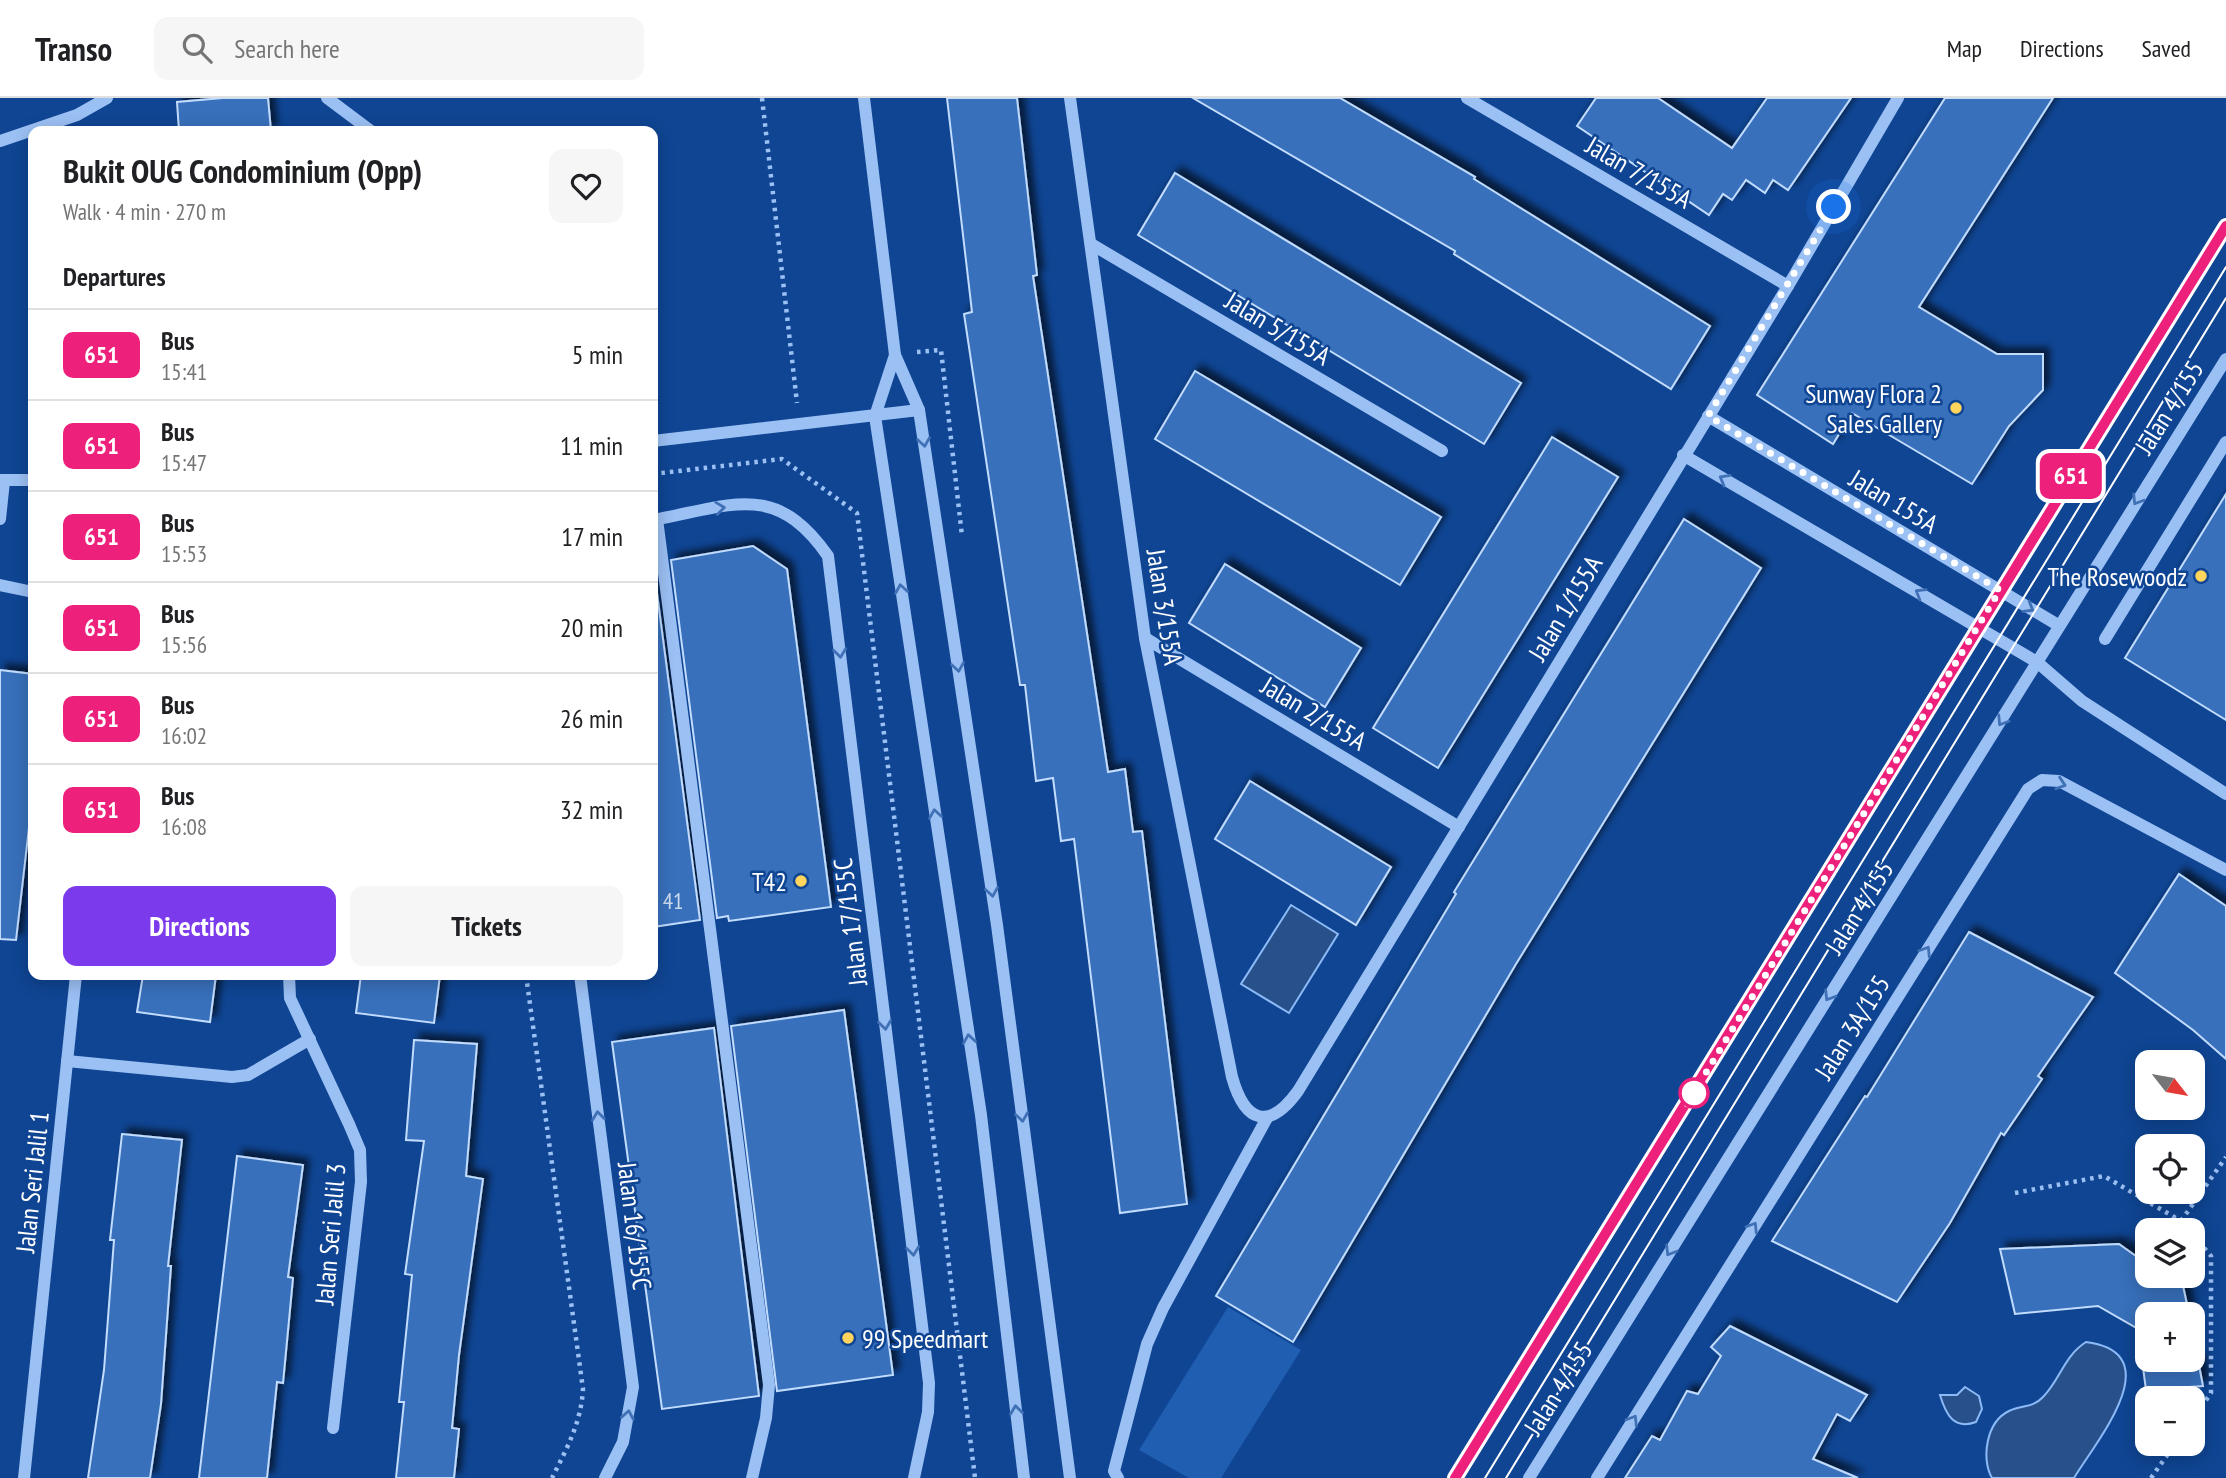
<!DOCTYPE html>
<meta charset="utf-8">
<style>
:root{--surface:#fff;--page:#f6f6f6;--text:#202124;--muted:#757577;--line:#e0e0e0;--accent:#7c3aed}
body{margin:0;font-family:"PT Sans Narrow",sans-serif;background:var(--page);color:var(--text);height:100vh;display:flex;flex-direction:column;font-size:26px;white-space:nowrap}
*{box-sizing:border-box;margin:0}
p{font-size:23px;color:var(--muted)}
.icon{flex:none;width:38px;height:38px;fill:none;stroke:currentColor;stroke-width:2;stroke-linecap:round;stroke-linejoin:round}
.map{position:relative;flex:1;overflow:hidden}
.drawer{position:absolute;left:28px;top:28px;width:630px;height:854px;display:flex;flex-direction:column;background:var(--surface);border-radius:14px;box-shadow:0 4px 18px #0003}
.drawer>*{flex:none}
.badge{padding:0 14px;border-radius:10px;font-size:24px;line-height:46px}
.needle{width:46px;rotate:121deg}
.tools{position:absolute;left:2135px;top:952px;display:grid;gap:14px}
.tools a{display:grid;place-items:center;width:70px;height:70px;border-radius:14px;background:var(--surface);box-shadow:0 4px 18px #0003;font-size:35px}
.you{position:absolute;width:35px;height:35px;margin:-18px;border:5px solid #fff;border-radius:50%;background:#1a73e8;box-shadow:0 0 0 10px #1a73e833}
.map>.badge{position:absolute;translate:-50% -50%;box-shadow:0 0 0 4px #fff}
h2{padding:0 35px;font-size:26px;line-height:63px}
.round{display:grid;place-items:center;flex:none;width:74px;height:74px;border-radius:14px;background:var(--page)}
.summary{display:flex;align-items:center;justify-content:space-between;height:119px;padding:0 35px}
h1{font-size:33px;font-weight:800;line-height:52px}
.primary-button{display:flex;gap:14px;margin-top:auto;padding:14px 35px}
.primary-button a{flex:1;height:80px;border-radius:14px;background:var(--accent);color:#fff;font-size:28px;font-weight:800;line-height:80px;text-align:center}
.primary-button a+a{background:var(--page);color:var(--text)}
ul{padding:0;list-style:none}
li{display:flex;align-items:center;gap:21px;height:91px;padding:0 35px;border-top:2px solid var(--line)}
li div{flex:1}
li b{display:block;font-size:26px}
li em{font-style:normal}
li .badge{min-width:77px;font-weight:700;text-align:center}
header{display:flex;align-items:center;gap:42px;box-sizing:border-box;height:98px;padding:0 35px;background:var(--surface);border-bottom:2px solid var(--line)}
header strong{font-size:33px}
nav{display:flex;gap:38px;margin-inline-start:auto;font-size:24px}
.search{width:490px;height:63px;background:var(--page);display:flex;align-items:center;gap:18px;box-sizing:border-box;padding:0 24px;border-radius:14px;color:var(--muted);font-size:26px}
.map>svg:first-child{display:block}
.green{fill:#205eb2}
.water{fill:#28508a;stroke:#8cbbf8;stroke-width:2}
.building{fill:#376fbb;stroke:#c2dcfe;stroke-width:2;filter:url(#shadow)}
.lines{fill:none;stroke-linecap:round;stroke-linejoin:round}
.path{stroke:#9bc0f4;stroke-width:4.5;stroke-dasharray:3.5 5;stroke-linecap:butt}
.minor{stroke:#9bc0f4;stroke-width:12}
.tram{stroke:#fff;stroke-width:2}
.oneway{stroke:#4070b5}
.line-casing{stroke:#fff;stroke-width:16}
.line{stroke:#ed207b;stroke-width:10}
.walk{stroke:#fff;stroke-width:7;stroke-dasharray:0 12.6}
.poi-dot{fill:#ffd55d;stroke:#0f4593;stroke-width:2.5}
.stop-dot{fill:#fff;stroke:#ed207b;stroke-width:3.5}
.labels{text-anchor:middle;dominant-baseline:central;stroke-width:5;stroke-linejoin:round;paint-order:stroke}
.number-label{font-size:23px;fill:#cddbee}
.street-label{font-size:26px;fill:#fff;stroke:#0f4593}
.poi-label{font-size:26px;fill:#fff;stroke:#0f4593;text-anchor:end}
</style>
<header>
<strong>Transo</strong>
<div class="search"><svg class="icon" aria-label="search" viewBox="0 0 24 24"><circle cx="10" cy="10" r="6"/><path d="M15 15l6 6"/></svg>Search here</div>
<nav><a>Map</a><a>Directions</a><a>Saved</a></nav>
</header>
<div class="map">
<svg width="2226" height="1380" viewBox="0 0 2226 1380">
<defs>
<filter id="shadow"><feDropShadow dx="6" dy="-6" stdDeviation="3.5" flood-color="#0009"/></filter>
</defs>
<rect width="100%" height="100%" fill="#0f4593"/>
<!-- green -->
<polygon class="green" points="1228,1209 1301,1252 1221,1380 1189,1380 1139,1352"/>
<!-- water -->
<g class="water">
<polygon points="1291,807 1338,836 1289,915 1241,886"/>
<path d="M2086 1244C2171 1255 2097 1342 2074 1380H1992C1981 1361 1986 1324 2009 1313 2021 1307 2033 1310 2043 1299 2060 1282 2064 1258 2086 1244Z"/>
<path d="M1965 1289 1979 1298 1982 1311 1976 1324C1954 1332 1946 1317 1940 1297H1957Z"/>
</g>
<!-- building -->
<g class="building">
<polygon points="223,0 268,0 271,33 179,33 177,4"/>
<polygon points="947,0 1017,0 1037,177 1033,178 1108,674 1125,671 1133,734 1142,733 1187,1106 1120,1115 1074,741 1061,743 1053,680 1036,683 1025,587 1020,587 964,216 972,214"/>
<polygon points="1193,0 1340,0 1475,79 1474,81 1710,228 1671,291 1454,156 1455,153"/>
<polygon points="1596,0 1658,0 1732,50 1767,0 1851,0 1788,92 1773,82 1765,95 1746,82 1732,102 1723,96 1709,117 1577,28"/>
<polygon points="1945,0 2053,0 1919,209 1997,256 2043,256 2043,292 2009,328 1972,386 1852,315 1833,346 1757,297"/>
<polygon points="1175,75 1521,285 1484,346 1138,137"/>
<polygon points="1195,273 1441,419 1400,487 1155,341"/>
<polygon points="1552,339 1618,379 1438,670 1373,630"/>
<polygon points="2226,396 2226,622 2125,560"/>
<polygon points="1684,421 1761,470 1516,866 1293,1244 1216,1198 1456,796 1454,794"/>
<polygon points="753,448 787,471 831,809 729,823 728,818 717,820 671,462"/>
<polygon points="653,465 700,822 653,829"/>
<polygon points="1225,466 1361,550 1325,609 1189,525"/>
<polygon points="0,572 33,576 33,695 16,842 0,841"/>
<polygon points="1250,683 1391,769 1356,827 1215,741"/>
<polygon points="2179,776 2226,808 2226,961 2193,932 2115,875"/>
<polygon points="1969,834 2093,899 2038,978 2042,981 2004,1037 2001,1035 1950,1125 1897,1204 1772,1143 1865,998 1867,999"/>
<polygon points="143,877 216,877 210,924 137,914"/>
<polygon points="361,877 440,877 434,925 356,915"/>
<polygon points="844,912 893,1277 777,1293 731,928"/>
<polygon points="714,930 759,1298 662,1311 612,944"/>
<polygon points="414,942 477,946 466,1078 483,1081 459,1257 452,1330 459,1331 454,1380 396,1380 404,1304 399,1304 412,1177 405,1176 424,1043 406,1042"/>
<polygon points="122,1036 182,1042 168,1168 171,1168 161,1306 150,1380 88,1380 104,1272 114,1142 110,1142"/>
<polygon points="237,1058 303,1067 288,1179 293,1180 283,1285 277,1284 267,1380 199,1380"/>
<polygon points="2119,1146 2147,1166 2147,1178 2181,1178 2189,1216 2147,1216 2147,1236 2098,1208 2015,1216 2000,1151"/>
<polygon points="1730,1228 1867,1297 1850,1323 1837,1316 1813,1361 1858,1380 1625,1380 1652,1338 1660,1342 1687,1293 1698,1296 1721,1258 1711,1249"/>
<polygon points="2142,1262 2198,1262 2203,1288 2146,1292"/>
</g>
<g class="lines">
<!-- path -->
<g class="path">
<polyline points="762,0 797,305"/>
<polyline points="917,254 941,252 962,438"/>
<polyline points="653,376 782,361 857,415 975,1380"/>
<path d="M526 877 583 1291C581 1325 567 1350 552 1380"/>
<polyline points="2015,1095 2104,1078 2181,1123 2189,1132"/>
<polyline points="2181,1123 2226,1059"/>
<polyline points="2193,1137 2211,1158 2211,1295 2193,1321"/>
<polyline points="2151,1380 2175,1346"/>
</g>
<!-- minor -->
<g class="minor">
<polyline points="327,0 371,33"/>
<polyline points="864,0 895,257 919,312 997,827 1070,1380"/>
<path d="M1070 0 1145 540 1232 979C1245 1025 1269 1033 1298 993L1788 188 1898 0"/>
<polyline points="1467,0 1788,188"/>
<polyline points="0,43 77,17 107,0"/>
<polyline points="1091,146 1442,353"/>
<polyline points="895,257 875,318 981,1017 1024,1380"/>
<polyline points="1708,318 2058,527"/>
<polyline points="653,343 919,312"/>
<polyline points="1683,357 2037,564 2082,603 2226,696"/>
<polyline points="0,382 33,382"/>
<polyline points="0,421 4,383"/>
<polyline points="657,421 769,1287 766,1320 752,1380"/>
<path d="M653 422C731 408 775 382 828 458L929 1285 928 1314 914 1380"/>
<polyline points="0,487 33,494"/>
<polyline points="1145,540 1459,729"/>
<polyline points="2105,541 2226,344"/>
<polyline points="289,877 290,900 349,1026 360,1052 361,1084 333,1330"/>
<polyline points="580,877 633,1289 623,1344 605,1380"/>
<polyline points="67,963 232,979 248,977 310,941"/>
<polyline points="24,1380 76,877"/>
<polyline points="1118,1380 1114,1373 1147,1246 1163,1210 1267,1020"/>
<polyline points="1455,1380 2226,128"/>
<polyline points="1529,1380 2226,261"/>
<polyline points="1597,1380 2028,691 2042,682 2059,683 2226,772"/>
</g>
<!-- tram -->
<g class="tram">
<polyline points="1485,1380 2226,169"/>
<polyline points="1506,1380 2226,200"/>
</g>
</g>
<!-- one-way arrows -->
<defs><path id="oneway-chevron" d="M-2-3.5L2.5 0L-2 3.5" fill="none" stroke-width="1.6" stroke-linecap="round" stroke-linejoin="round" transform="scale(1.75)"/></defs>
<g class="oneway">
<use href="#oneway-chevron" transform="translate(924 344) rotate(81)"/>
<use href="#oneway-chevron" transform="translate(1724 381) rotate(-150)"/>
<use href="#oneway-chevron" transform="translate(2137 402) rotate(122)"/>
<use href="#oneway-chevron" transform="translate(720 410) rotate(-7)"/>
<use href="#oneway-chevron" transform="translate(901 491) rotate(-99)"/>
<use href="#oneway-chevron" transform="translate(1920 495) rotate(-149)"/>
<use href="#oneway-chevron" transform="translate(2029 510) rotate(31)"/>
<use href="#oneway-chevron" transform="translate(840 555) rotate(83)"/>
<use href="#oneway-chevron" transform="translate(958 569) rotate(81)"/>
<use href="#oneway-chevron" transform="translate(2002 623) rotate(122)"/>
<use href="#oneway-chevron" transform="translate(2061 686) rotate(18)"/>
<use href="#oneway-chevron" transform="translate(935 716) rotate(-99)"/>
<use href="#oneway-chevron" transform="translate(992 794) rotate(81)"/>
<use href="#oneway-chevron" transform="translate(1926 853) rotate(-58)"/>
<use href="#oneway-chevron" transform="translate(1829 898) rotate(122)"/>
<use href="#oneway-chevron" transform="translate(885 927) rotate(83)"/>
<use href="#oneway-chevron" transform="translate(969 941) rotate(-99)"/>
<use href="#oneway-chevron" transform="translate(598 1018) rotate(-97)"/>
<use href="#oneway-chevron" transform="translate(1022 1019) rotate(82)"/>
<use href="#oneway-chevron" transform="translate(1753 1129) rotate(-58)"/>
<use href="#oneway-chevron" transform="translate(913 1153) rotate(83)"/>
<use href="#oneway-chevron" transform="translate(1670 1153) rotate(122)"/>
<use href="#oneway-chevron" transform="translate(1016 1312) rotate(-97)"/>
<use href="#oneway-chevron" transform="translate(628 1317) rotate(-80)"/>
<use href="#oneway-chevron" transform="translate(1633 1322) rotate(-58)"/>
</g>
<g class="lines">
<defs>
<polyline id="line" points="1455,1380 2226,128"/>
</defs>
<!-- line casing -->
<use href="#line" class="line-casing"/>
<!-- line -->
<use href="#line" class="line"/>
<!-- walk -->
<polyline class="walk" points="1694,995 1687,1006 2000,492 1708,318 1834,109"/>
</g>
<!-- markers -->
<g class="poi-dot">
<circle cx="1956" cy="310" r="7"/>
<circle cx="2201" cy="478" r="7"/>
<circle cx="801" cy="783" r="7"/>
<circle cx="848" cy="1240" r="7"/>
</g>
<circle class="stop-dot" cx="1694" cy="995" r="14"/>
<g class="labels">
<!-- number labels -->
<g class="number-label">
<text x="673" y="802">41</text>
</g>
<!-- street labels -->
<g class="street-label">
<text transform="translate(1639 74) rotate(30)">Jalan 7/155A</text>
<text transform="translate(1278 230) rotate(31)">Jalan 5/155A</text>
<text transform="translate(2169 309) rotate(-58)">Jalan 4/155</text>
<text transform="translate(1894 403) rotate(31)">Jalan 155A</text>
<text transform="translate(1165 509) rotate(81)">Jalan 3/155A</text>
<text transform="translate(1565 510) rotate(-59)">Jalan 1/155A</text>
<text transform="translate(1314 615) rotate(31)">Jalan 2/155A</text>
<text transform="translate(1859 809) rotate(-58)">Jalan 4/155</text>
<text transform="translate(850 824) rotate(-97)">Jalan 17/155C</text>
<text transform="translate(1852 929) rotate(-58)">Jalan 3A/155</text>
<text transform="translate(32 1084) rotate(-84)">Jalan Seri Jalil 1</text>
<text transform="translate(635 1128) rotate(83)">Jalan 16/155C</text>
<text transform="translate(330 1136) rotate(-85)">Jalan Seri Jalil 3</text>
<text transform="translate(1558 1290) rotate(-58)">Jalan 4/155</text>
</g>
<!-- poi labels -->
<g class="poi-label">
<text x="1942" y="295">Sunway Flora 2<tspan x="1942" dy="30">Sales Gallery</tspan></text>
<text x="2187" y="478">The Rosewoodz</text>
<text x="787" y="783">T42</text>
<text x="862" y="1240" text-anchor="start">99 Speedmart</text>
</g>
</g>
</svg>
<div class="tools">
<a><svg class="needle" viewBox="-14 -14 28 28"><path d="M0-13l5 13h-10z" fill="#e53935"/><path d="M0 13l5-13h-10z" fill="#757577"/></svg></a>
<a><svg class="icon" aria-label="locate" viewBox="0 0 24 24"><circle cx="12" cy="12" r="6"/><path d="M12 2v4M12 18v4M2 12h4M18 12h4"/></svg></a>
<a><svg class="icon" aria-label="layers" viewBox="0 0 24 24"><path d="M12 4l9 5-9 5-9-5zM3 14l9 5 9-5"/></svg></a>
<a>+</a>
<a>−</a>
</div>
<div class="you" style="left:1834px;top:109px"></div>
<b class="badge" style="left:2071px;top:378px;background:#ed207b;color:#fff">651</b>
<section class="drawer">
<div class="summary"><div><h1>Bukit OUG Condominium (Opp)</h1><p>Walk · 4 min · 270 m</p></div><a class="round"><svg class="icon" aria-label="heart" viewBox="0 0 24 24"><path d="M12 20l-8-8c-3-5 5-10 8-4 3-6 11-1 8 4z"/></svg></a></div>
<h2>Departures</h2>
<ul>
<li><span class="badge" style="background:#ed207b;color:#fff">651</span><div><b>Bus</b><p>15:41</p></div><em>5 min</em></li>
<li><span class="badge" style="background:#ed207b;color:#fff">651</span><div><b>Bus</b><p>15:47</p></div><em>11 min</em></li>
<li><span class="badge" style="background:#ed207b;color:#fff">651</span><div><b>Bus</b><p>15:53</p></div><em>17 min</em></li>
<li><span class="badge" style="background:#ed207b;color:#fff">651</span><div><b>Bus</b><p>15:56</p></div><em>20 min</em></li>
<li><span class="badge" style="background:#ed207b;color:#fff">651</span><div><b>Bus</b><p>16:02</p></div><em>26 min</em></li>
<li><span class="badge" style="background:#ed207b;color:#fff">651</span><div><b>Bus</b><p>16:08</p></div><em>32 min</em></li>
</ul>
<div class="primary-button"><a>Directions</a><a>Tickets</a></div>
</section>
</div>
